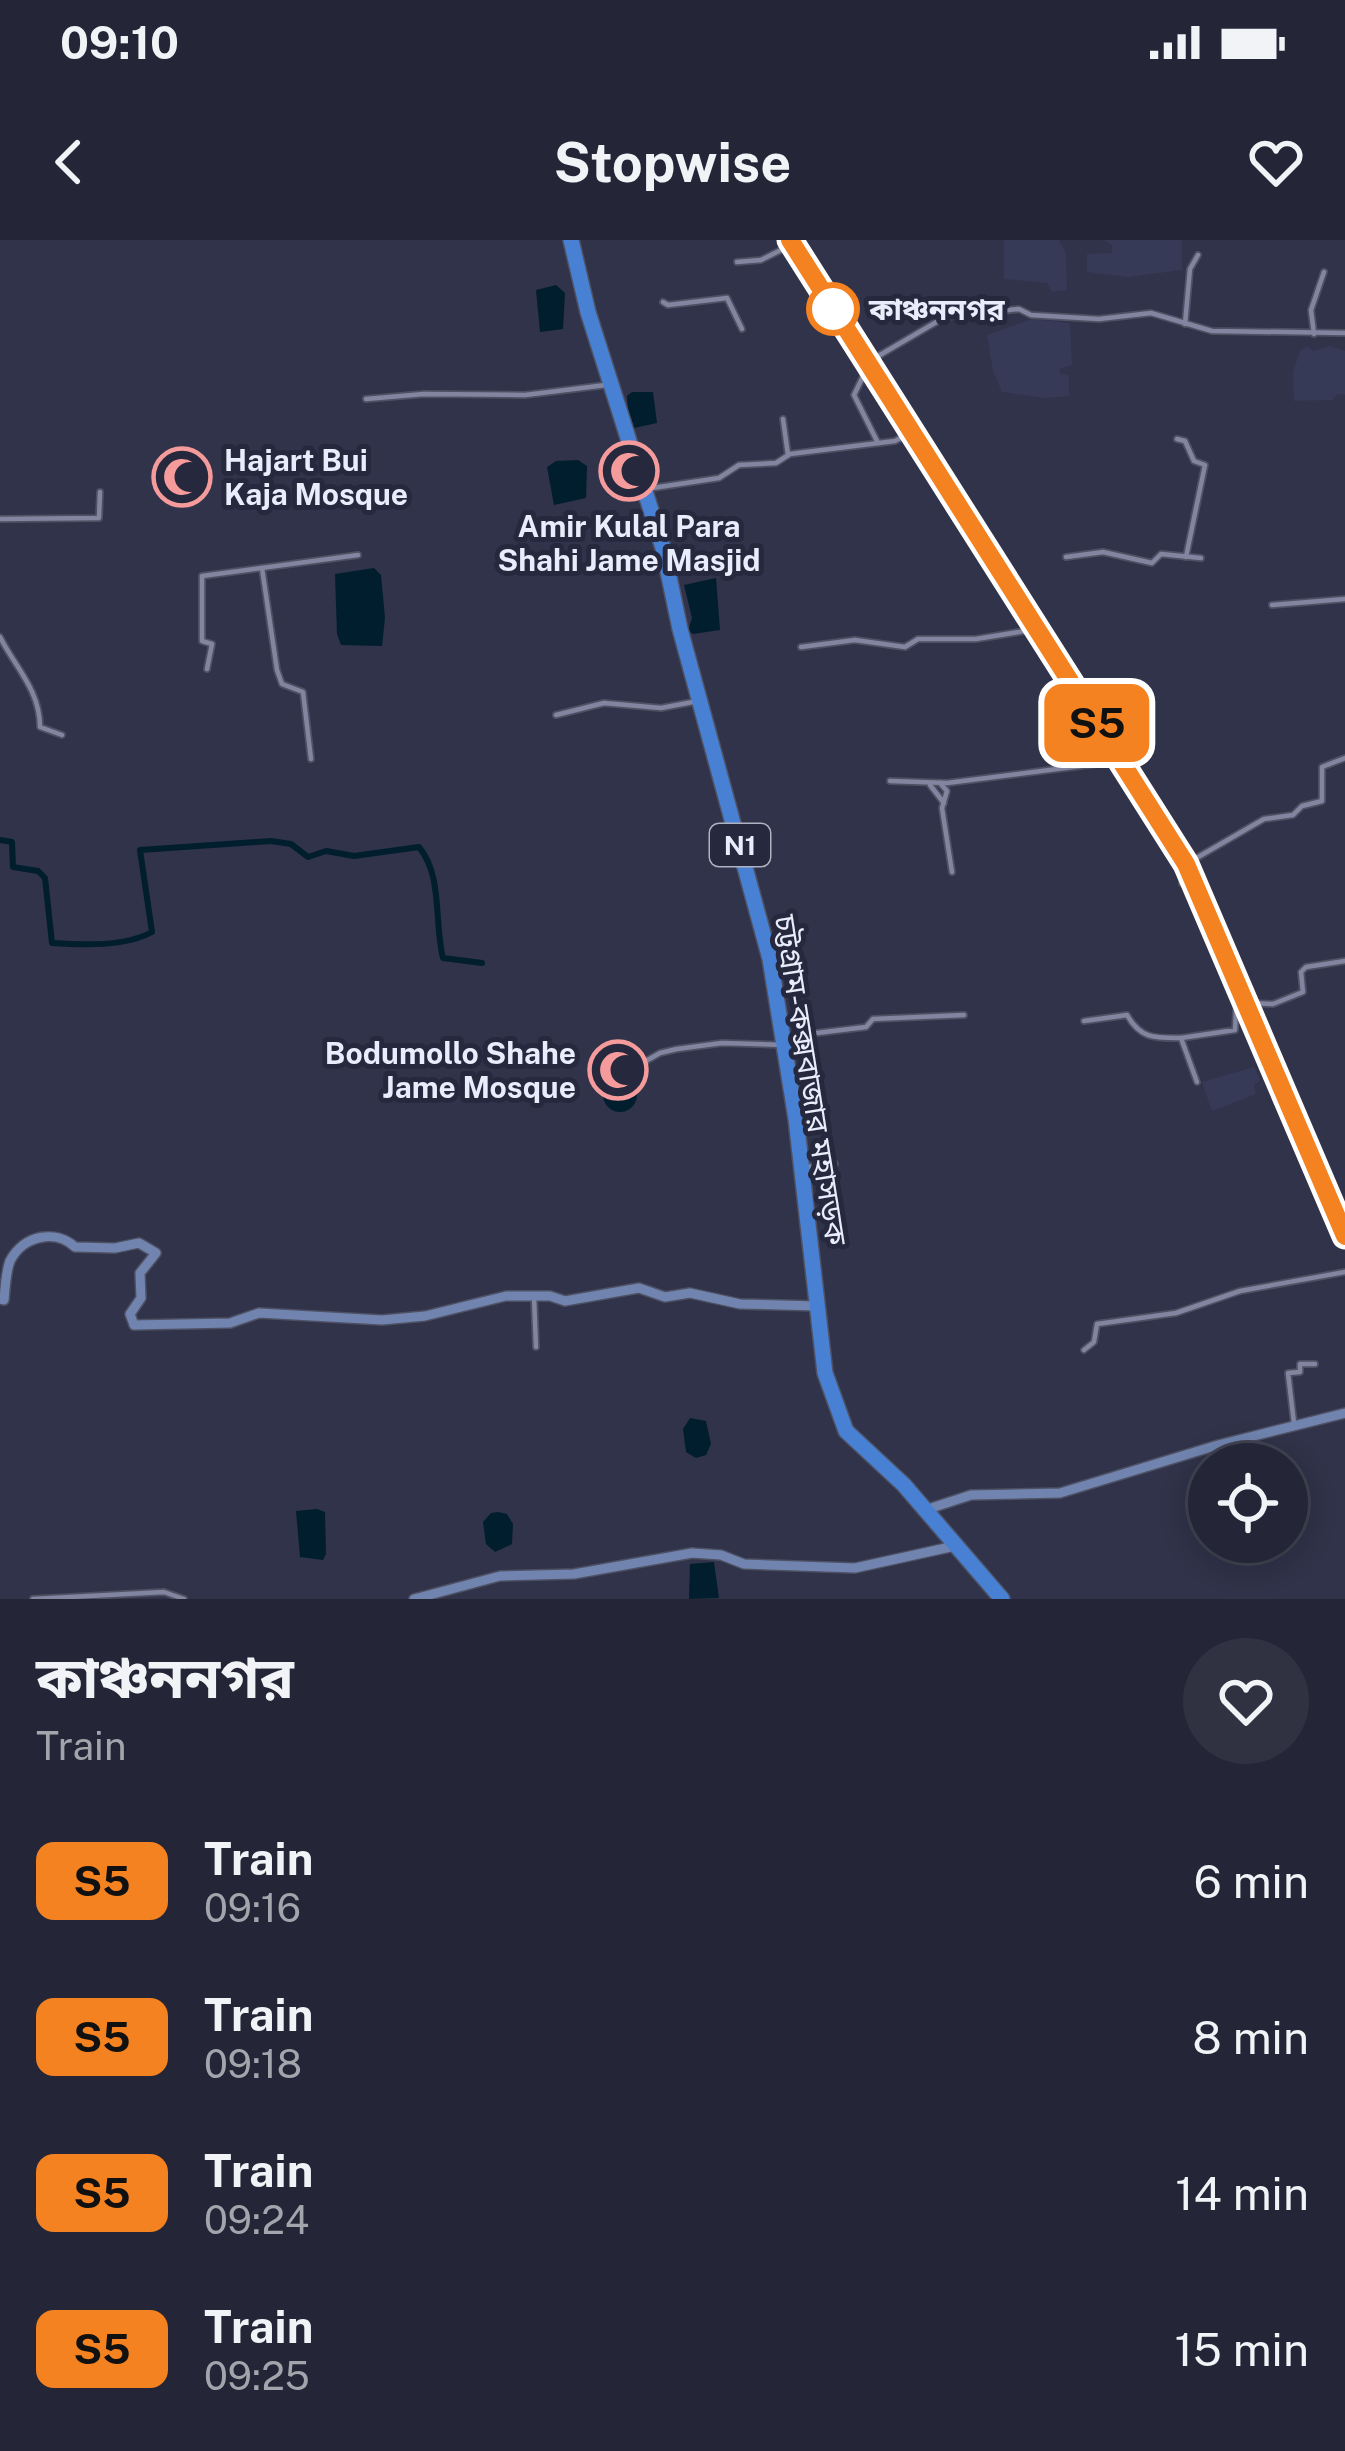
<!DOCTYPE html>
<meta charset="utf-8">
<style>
:root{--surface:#242637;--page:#303242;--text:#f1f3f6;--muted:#a3a5ad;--line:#414352}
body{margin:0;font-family:"Public Sans","Noto Sans Bengali",sans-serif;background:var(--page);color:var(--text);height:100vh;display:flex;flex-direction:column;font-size:45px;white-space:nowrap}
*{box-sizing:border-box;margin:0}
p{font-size:39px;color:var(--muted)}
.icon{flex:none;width:66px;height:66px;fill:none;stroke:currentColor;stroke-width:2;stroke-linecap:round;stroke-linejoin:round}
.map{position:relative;height:1359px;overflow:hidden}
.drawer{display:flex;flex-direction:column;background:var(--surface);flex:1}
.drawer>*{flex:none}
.badge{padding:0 24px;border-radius:18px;font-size:42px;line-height:78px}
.controls{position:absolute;left:1188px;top:1203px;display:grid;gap:24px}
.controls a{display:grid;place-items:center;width:120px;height:120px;border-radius:50%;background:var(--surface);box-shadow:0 6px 30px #0003,0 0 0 3px var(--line);font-size:60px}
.map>.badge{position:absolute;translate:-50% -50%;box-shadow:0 0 0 6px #fff}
.round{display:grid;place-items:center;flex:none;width:126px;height:126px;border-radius:63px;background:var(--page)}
.headline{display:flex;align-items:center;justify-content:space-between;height:204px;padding:0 36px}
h1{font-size:57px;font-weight:700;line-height:90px}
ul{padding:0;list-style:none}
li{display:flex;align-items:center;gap:36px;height:156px;padding:0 36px}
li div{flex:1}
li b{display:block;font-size:45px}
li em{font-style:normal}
li .badge{min-width:132px;font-weight:700;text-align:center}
.status{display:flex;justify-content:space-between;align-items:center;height:84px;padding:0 60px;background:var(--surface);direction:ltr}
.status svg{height:33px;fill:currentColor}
header{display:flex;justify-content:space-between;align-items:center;height:156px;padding:0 36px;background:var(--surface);font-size:54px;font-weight:700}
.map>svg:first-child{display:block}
.built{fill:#373a57}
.water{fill:#011e2f}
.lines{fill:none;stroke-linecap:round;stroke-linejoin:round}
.canal{stroke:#011e2f;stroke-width:6}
.street-casing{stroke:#4e5163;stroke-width:8}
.secondary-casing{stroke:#4e5163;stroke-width:12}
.highway-casing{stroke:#4e5163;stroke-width:18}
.street{stroke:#81859f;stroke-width:4.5}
.secondary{stroke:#7084af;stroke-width:9}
.highway{stroke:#4880d4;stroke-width:15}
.rail{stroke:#cacddc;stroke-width:3;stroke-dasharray:21 21;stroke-linecap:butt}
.line-casing{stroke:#fff;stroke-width:27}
.line{stroke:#f58220;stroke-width:18}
.stop-dot{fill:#fff;stroke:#f58220;stroke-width:6}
.labels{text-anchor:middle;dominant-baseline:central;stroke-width:10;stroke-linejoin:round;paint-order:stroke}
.shield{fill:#26293e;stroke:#aeb2c2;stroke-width:3}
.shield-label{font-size:27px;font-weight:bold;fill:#e9ecfa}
.stop-label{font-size:30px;font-weight:bold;fill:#e9ecfa;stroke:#26293e;text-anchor:start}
.poi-label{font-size:30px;font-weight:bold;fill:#e9ecfa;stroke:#26293e;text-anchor:start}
.street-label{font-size:30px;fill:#e9ecfa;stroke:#26293e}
</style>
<div class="status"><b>09:10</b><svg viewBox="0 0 49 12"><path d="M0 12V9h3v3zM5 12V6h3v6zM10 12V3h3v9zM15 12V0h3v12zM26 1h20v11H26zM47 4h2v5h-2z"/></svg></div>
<header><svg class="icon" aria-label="back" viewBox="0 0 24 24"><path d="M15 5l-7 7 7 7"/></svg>Stopwise<svg class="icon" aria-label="heart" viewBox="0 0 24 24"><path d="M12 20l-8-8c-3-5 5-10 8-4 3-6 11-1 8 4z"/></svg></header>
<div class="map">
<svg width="1345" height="1359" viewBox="0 0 1345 1359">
<rect width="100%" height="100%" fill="#303349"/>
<!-- built -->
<g class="built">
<polygon points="1004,0 1059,0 1066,14 1067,50 1052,52 1047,43 1004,39"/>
<polygon points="1104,0 1182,0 1182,30 1128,37 1087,32 1087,14 1112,13 1112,5"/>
<polygon points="1032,79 1070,83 1072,125 1059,129 1061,134 1069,135 1069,156 1044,158 1002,152 993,131 987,95"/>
<polygon points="1307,106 1313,111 1330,106 1345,111 1345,155 1337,154 1333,160 1294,161 1293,132 1300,111"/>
<polygon points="1254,827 1260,840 1254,845 1256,854 1212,871 1202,842"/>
</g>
<!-- water -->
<g class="water">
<polygon points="556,45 565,53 563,89 540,92 536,50"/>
<polygon points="632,152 653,152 657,183 634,188 629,181 627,156"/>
<polygon points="578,220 587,226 586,258 554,265 547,227 556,221"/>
<polygon points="374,328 381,335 385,378 382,406 341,405 337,394 335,334"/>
<polygon points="716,338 720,390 693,394 688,391 692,378 684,345"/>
<circle cx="620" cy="855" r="17"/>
<polygon points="690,1178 706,1181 711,1204 706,1215 696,1218 686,1212 683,1189"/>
<polygon points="317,1269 325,1272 326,1314 323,1320 300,1317 296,1271"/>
<polygon points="498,1272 507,1274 513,1284 512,1304 495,1312 486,1304 483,1282 491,1273"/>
<polygon points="714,1322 719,1358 689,1359 690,1324"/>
</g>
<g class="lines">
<!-- canal -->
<path class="canal" d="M0 600 12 602 13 627 38 631 45 638 52 703C82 705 125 707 152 692L140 610 271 601 291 604 308 617 326 611 354 616 419 607C443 636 434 683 443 718L482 723"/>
<defs>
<g id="street">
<polyline points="737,22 761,20 783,9 784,3"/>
<polyline points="663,62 668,65 727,58 742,89"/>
<polyline points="1185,84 1190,29 1198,15"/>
<polyline points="1314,94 1311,70 1324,32"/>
<polyline points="366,159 424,154 525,155 606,145"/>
<polyline points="783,179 788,215"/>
<polyline points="1177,199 1185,201 1194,221 1205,225 1186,317"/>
<polyline points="878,203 854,155 868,126 880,115 945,77 1019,69 1031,75 1099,79 1151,73 1212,91 1345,93"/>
<polyline points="646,249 719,238 739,225 776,223 790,214 895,201 904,196 905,189"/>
<polyline points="0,279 99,278 100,252"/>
<polyline points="1066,317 1103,312 1152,323 1161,314 1201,318"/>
<polyline points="262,328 277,430 282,444 303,452 311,519"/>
<polyline points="1272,365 1345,359"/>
<path d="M0 397C15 427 40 450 40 487L62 495"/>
<polyline points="801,407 855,400 905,407 918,399 976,399 1031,390 1031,386"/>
<polyline points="207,429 212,404 202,401 202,336 358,315"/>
<polyline points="556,475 604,463 661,468 698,461"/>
<polyline points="890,541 947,543 1120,521"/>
<polyline points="940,543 947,551 942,568 952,632"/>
<polyline points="930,545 944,563"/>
<polyline points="1182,643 1186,624 1264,579 1293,575 1302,566 1322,561 1322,527 1345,518"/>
<path d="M1084 781 1127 775C1141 799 1154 798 1181 798L1197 842"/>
<polyline points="1181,798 1235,790 1236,771 1252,763 1273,764 1303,752 1301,732 1306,727 1345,721"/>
<polyline points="630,830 660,813 677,809 722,803 785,805 800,795 866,787 873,779 964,775"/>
<polyline points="807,927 835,924"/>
<polyline points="534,1057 536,1107"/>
<polyline points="1084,1110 1094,1102 1097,1084 1176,1073 1240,1051 1345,1032"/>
<polyline points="1294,1183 1288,1133 1300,1132 1300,1124 1315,1124"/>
<polyline points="33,1359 164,1352 184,1359"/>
</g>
<g id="secondary">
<path d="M0 1059 4 1060C5 1049 6 1031 10 1021 23 995 56 989 75 1007L115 1008 139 1003 156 1013 140 1033 141 1058 130 1074 134 1085 230 1083 259 1073 382 1080 425 1076 506 1056H550L565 1061 639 1048 665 1057 690 1053 740 1064 817 1066"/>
<polyline points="925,1270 971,1255 1060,1253 1218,1205 1345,1173"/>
<polyline points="414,1359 500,1336 574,1334 692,1313 721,1315 744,1324 855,1328 955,1306"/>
</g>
<polyline id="highway" points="571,0 588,72 663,308 680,389 770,719 796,879 825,1133 846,1191 904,1245 1002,1359"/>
</defs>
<!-- street casing -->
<use href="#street" class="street-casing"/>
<!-- secondary casing -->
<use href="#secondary" class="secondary-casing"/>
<!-- highway casing -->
<use href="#highway" class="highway-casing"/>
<!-- street -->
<use href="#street" class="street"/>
<!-- secondary -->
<use href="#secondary" class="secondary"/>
<!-- highway -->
<use href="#highway" class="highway"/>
<!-- rail -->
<polyline class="rail" points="790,0 1186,624 1345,997"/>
</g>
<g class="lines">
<defs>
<polyline id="line" points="790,0 1186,624 1345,996"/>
</defs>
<!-- line casing -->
<use href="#line" class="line-casing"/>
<!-- line -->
<use href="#line" class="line"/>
</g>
<!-- icons -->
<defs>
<symbol id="mosque-ring" viewBox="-11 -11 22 22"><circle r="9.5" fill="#26293e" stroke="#f59b9b" stroke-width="1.5"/><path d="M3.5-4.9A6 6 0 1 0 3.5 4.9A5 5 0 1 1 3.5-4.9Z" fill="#f59b9b"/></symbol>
</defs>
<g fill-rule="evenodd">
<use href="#mosque-ring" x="596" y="198" width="66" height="66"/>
<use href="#mosque-ring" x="149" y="204" width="66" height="66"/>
<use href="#mosque-ring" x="585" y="797" width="66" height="66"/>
</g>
<!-- markers -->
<circle class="stop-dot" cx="833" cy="69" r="24"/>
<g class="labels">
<!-- shield labels -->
<rect class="shield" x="710" y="584" width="60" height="42" rx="9"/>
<g class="shield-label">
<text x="740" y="605">N1</text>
</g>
<!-- stop labels -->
<g class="stop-label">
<text x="869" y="69">কাঞ্চননগর</text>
</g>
<!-- poi labels -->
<g class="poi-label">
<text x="224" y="220">Hajart Bui<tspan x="224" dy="34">Kaja Mosque</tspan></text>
<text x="629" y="286" text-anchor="middle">Amir Kulal Para<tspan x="629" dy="34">Shahi Jame Masjid</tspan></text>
<text x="576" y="813" text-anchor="end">Bodumollo Shahe<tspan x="576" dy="34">Jame Mosque</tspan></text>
</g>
<!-- street labels -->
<g class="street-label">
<text transform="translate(811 840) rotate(81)">চট্টগ্রাম-কক্সবাজার মহাসড়ক</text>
</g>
</g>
</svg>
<div class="controls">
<a><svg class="icon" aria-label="locate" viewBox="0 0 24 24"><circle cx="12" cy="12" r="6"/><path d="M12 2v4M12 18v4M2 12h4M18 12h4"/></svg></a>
</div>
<b class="badge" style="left:1097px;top:483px;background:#f58220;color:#111">S5</b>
</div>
<section class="drawer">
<div class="headline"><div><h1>কাঞ্চননগর</h1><p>Train</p></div><a class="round"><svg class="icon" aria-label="heart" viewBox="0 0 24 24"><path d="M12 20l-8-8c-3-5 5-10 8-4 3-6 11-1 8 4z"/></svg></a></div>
<ul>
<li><span class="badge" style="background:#f58220;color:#111">S5</span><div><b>Train</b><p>09:16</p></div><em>6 min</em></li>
<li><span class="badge" style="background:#f58220;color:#111">S5</span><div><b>Train</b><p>09:18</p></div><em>8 min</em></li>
<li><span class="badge" style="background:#f58220;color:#111">S5</span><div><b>Train</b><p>09:24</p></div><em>14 min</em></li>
<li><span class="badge" style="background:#f58220;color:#111">S5</span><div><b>Train</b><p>09:25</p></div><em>15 min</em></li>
</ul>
</section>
